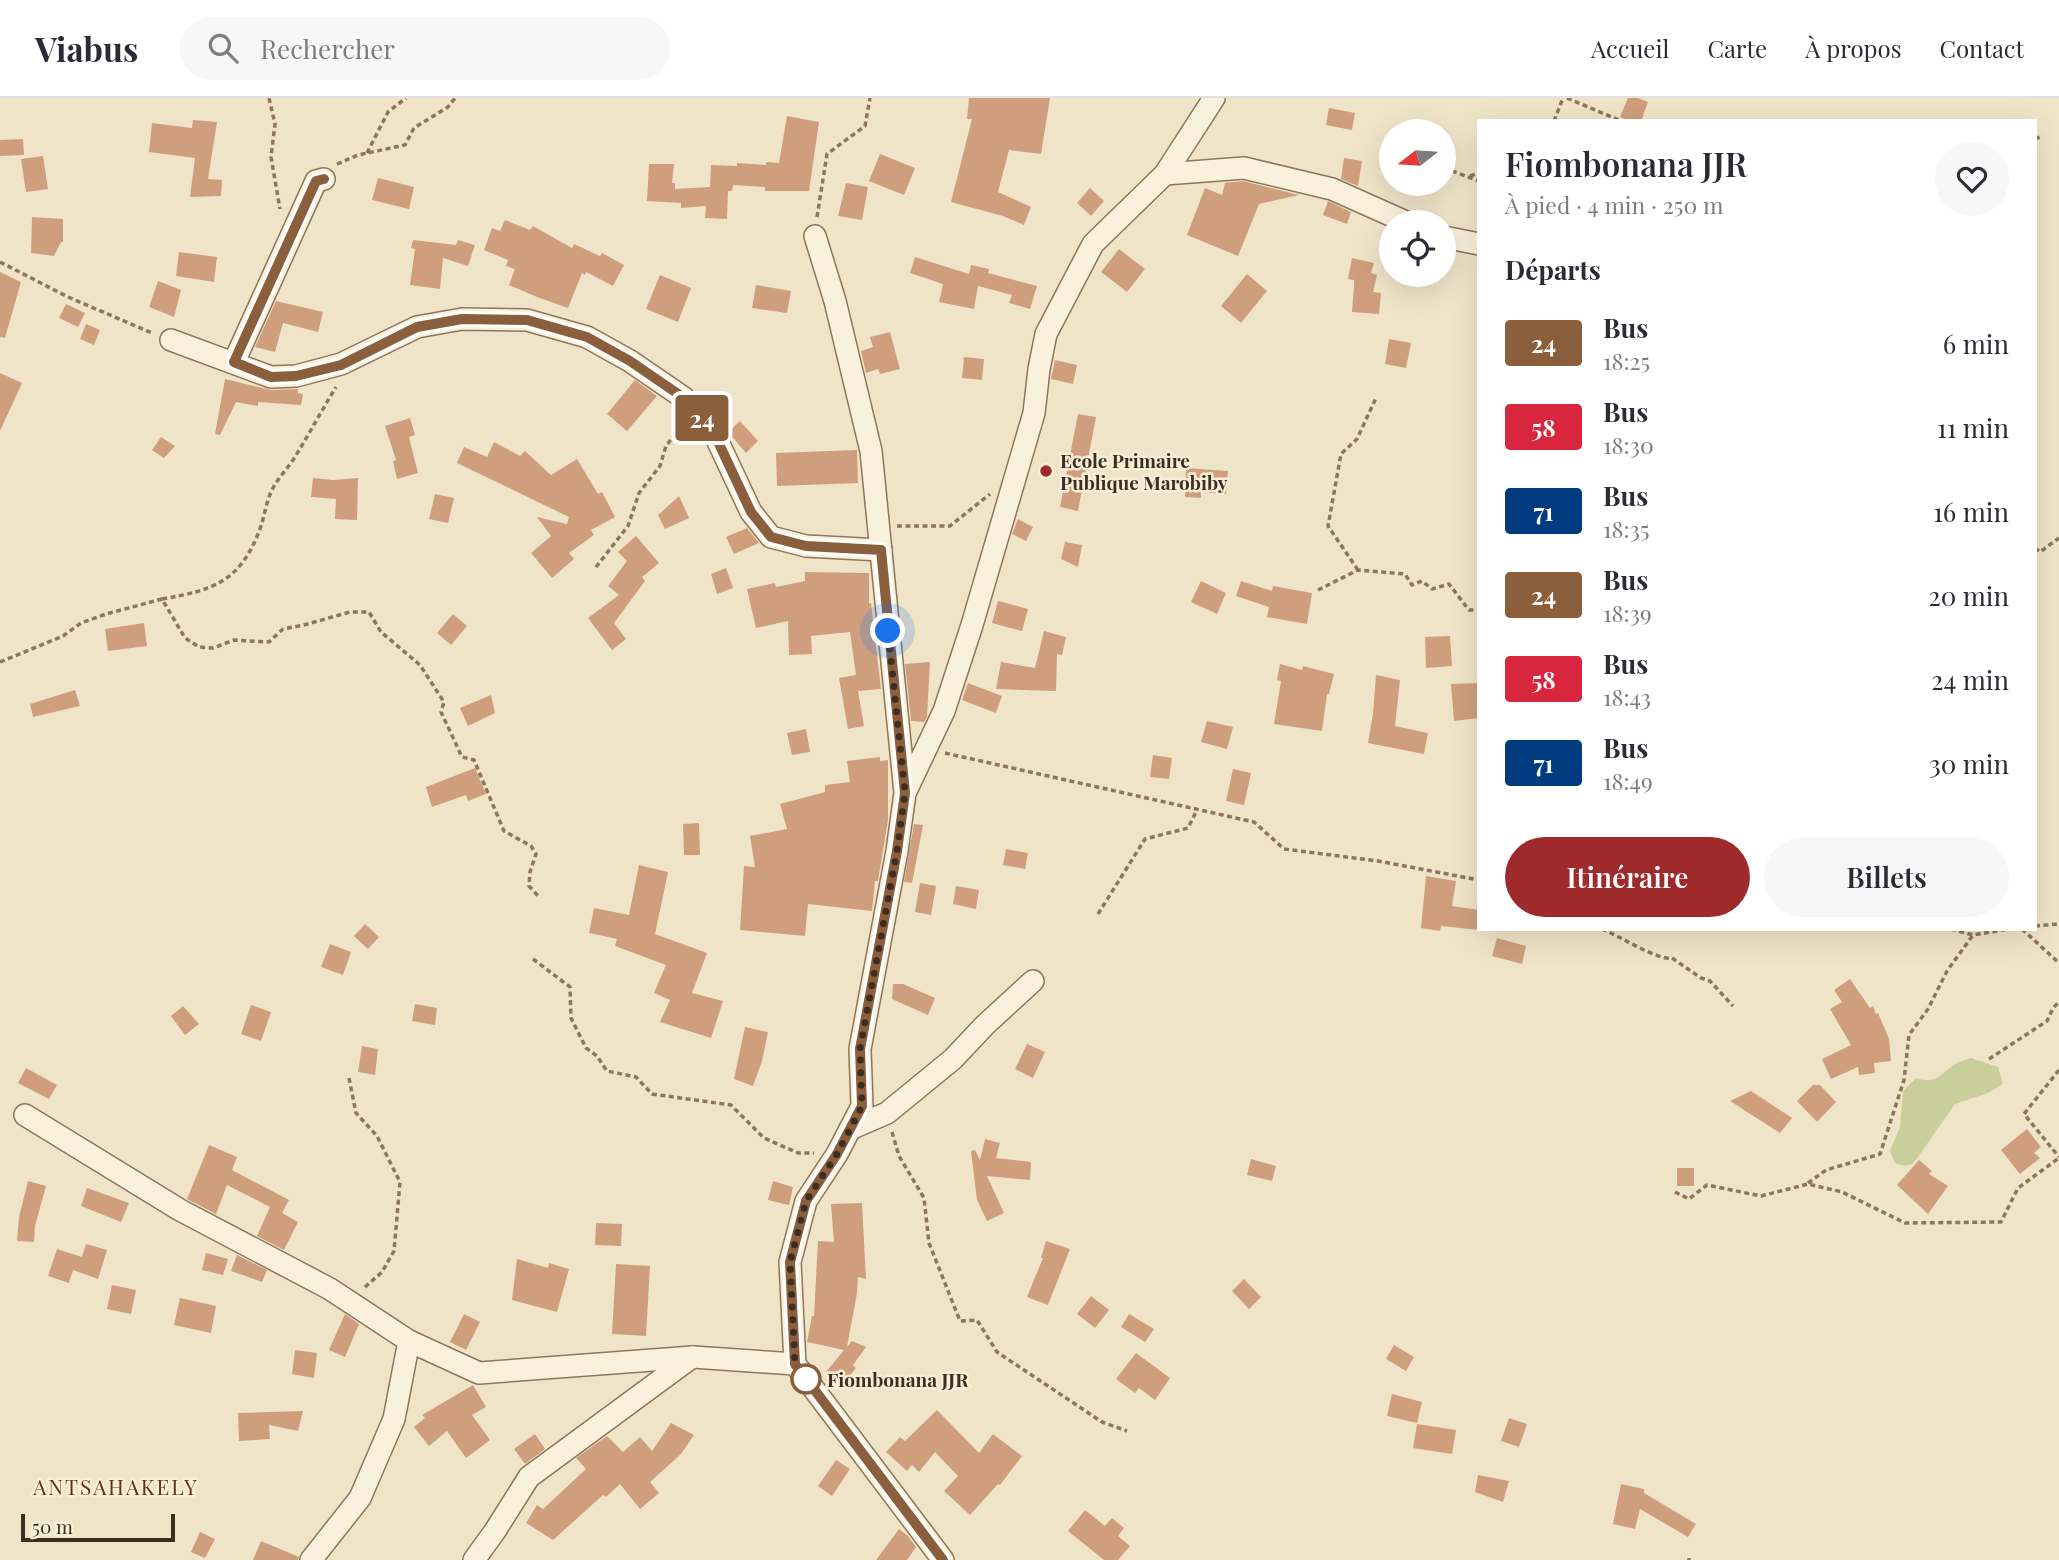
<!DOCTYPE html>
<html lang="fr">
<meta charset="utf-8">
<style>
:root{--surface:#fff;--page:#f7f7f7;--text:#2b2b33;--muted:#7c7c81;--line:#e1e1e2;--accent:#9e2a2b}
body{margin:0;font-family:"Playfair Display",serif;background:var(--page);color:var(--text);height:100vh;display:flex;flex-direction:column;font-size:26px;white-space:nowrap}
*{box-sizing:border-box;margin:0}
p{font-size:23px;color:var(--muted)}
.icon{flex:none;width:38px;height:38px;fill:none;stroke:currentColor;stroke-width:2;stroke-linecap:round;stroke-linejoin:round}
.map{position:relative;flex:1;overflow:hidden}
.panel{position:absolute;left:1477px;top:21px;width:560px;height:812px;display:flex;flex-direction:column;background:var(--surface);border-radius:0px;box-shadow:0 7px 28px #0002}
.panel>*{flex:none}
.badge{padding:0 14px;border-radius:5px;font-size:24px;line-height:46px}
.needle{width:46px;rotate:253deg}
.buttons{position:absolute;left:1379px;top:21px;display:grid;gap:14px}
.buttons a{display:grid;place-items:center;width:77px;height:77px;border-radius:50%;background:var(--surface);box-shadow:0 7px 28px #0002;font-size:35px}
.scale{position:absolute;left:21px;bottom:18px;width:154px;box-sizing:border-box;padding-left:7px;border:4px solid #3d2e20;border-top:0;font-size:19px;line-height:24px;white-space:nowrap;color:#3d2e20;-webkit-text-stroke:5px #f7eed8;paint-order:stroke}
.you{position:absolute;width:35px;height:35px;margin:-18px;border:5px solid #fff;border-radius:50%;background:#1a73e8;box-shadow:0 0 0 10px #1a73e833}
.map>.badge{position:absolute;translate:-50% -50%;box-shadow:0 0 0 4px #fff}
h2{padding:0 28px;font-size:26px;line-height:63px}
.round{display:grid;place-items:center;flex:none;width:74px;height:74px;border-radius:37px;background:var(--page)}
.head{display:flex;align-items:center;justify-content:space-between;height:119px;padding:0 28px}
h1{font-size:33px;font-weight:600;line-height:52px}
.cta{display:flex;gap:14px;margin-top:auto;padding:14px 28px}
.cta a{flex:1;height:80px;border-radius:42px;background:var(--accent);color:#fff;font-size:28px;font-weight:600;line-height:80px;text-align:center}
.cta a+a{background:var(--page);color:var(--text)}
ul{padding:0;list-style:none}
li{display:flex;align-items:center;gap:21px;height:84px;padding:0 28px}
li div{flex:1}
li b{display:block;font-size:26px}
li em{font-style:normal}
li .badge{min-width:77px;font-weight:700;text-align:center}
header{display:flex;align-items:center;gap:42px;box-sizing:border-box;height:98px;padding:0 35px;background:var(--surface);border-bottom:2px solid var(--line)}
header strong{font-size:33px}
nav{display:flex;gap:38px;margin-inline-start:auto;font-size:24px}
.search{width:490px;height:63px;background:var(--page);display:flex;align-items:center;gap:18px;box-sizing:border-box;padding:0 24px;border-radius:38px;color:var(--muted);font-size:26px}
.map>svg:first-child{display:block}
.green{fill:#c9cf9b}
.building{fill:#cf9f7d}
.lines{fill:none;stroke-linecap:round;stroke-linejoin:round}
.minor-casing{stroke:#8d765c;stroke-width:24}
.path{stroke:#8d765c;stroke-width:3.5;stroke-dasharray:5 3.5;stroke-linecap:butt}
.minor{stroke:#faf1dc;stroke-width:21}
.line-casing{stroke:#fff;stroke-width:16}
.line{stroke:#8b5e3c;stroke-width:10}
.walk{stroke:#3d2e20;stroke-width:7;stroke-dasharray:0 12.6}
.poi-dot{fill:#9e2a2b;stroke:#f7eed8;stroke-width:2.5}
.stop-dot{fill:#fff;stroke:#8b5e3c;stroke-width:3.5}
.labels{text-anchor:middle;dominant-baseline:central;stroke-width:5;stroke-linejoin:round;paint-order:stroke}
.poi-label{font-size:19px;font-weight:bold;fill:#3d2e20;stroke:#f7eed8;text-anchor:start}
.stop-label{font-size:19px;font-weight:bold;fill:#3d2e20;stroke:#f7eed8;text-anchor:start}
.neighbourhood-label{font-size:21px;letter-spacing:2px;fill:#6b2e1e;stroke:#f7eed8}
</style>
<header>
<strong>Viabus</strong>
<div class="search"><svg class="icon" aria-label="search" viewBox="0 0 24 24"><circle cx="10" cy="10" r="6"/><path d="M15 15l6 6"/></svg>Rechercher</div>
<nav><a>Accueil</a><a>Carte</a><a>À propos</a><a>Contact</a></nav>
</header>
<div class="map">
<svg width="2059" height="1462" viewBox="0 0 2059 1462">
<rect width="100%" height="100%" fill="#f0e4c8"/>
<!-- green -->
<path class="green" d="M1971 960 1998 969 2003 986 1988 995 1955 1006 1913 1066 1904 1068 1895 1065 1890 1053 1900 1029 1903 993 1916 980C1937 987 1940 976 1955 966 1960 963 1966 962 1971 960Z"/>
<!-- building -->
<g class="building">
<polygon points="969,0 1050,0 1041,56 1009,52 998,94 1031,109 1024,127 1003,118 951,104 972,21 967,21"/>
<polygon points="1628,0 1638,0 1648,4 1641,23 1629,23 1620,19"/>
<polygon points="1329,10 1355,15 1352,32 1326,27"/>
<polygon points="787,18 819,24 809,93 765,93 765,89 733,87 732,93 728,93 727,121 705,120 706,108 681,110 681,105 647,103 649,66 674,66 672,85 675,85 675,91 710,89 711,67 737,68 737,65 766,67 766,64 779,65"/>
<polygon points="193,22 217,24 208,81 222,82 221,98 190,99 195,60 149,54 152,25 192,30"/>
<polygon points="23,41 24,57 0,58 0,42"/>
<polygon points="880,56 915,70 904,97 869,83"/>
<polygon points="43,58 48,91 26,94 21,61"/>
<polygon points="1344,60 1362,63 1358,88 1341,81"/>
<polygon points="378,80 414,89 409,111 372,102"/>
<polygon points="1243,83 1299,97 1259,106 1238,158 1187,137 1205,90 1222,97 1225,85"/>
<polygon points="846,85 868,89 862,122 838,118"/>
<polygon points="1090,90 1104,103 1091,118 1077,105"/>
<polygon points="1328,103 1351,114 1347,126 1323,117"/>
<polygon points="32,119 63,121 63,144 61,144 54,158 31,155"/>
<polygon points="505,122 530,132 533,128 572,150 574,146 600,158 602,155 624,167 613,188 586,174 585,177 582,175 568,210 537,199 509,187 515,171 506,168 508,162 484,152 492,130 500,133"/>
<polygon points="413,142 456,147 458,142 475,147 468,168 443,160 440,191 410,187 415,151 411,150"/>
<polygon points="1119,151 1145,171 1127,194 1101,174"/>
<polygon points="179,154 217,159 214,184 176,178"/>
<polygon points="915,159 969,176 971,167 989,171 988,175 1037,188 1030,211 1009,205 1012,197 978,188 974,211 939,204 943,186 910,175"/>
<polygon points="1352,160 1374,165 1371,175 1377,177 1373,194 1381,195 1379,216 1352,214 1354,187 1354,182 1348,181"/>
<polygon points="0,174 21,184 5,240 0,239"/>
<polygon points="1247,176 1267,193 1241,225 1221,208"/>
<polygon points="660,177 691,190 678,224 646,211"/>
<polygon points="158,183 181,192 174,219 149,209"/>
<polygon points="756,187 791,193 787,215 752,210"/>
<polygon points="276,203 323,214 318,234 283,225 275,254 255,249"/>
<polygon points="66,206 85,215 78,229 59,220"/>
<polygon points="86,226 100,232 94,247 80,241"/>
<polygon points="890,234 900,271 880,276 878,271 866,275 861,253 873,249 870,239"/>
<polygon points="1389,241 1411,245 1406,270 1385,266"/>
<polygon points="964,259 984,261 982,282 962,280"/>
<polygon points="1055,262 1077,267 1073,286 1051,281"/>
<polygon points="0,275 22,285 0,333"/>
<polygon points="225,281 271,292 298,291 298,295 303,296 301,307 258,304 258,308 236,304 220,337 215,336"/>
<polygon points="635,282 657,298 627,333 607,316"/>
<polygon points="1078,316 1096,319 1078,413 1060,409"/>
<polygon points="410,320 415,337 409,339 418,375 397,381 393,363 396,362 385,328"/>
<polygon points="740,323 758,343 746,355 728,334"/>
<polygon points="161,339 175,348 164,360 152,352"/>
<polygon points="494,344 520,358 525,353 551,377 577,361 598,396 602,394 615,419 591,432 594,437 569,455 574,461 552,480 531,455 551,438 537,419 567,426 569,419 457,365 464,349 487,359"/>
<polygon points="857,352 858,385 777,388 776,355"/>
<polygon points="1186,370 1228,373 1226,396 1201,394 1201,400 1185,399"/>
<polygon points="313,380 333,382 358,380 357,422 335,421 336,401 311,399"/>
<polygon points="435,396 454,400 448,425 429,421"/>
<polygon points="679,398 689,420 665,431 658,417"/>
<polygon points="1018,421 1033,429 1026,443 1012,436"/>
<polygon points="747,430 759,445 734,456 726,439"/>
<polygon points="636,438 659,465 634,486 642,479 645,483 614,525 626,541 612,552 588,520 619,497 608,488 627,463 618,454"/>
<polygon points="1065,444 1082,447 1078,469 1061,461"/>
<polygon points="726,470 733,490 717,496 711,476"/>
<polygon points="805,474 869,475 869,506 871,505 881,591 858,593 864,628 848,631 839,580 856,577 850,534 811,538 812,556 789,557 788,523 756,530 747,491 775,485 776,489 805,483"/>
<polygon points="1201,483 1226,495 1217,516 1191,504"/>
<polygon points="1241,483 1272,493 1273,488 1312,495 1307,526 1267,519 1269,509 1236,498"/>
<polygon points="998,503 1028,511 1022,533 992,525"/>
<polygon points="453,516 467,528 451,547 437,535"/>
<polygon points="144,525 147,548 108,553 105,531"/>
<polygon points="1044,533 1066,539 1062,557 1057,556 1056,593 996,591 1001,564 1035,570"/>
<polygon points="1450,538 1452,568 1426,570 1425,539"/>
<polygon points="930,564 927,619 924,624 911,623 905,566"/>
<polygon points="1280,566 1302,572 1303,568 1334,576 1329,596 1327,596 1322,633 1274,626 1281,583 1277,582"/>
<polygon points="1376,577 1400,582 1395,628 1428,635 1424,656 1368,645 1373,616"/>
<polygon points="968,585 1002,598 996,615 962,602"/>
<polygon points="1479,585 1479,620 1454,623 1451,586"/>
<polygon points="75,592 80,608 33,619 30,606"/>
<polygon points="491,597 495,615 468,628 460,610"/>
<polygon points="1207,623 1233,629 1227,651 1201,644"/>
<polygon points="806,631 810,654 792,657 787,635"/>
<polygon points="1153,657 1172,660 1169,681 1150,679"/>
<polygon points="880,659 880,663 888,662 888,722 878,783 875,783 872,813 808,806 805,838 740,832 744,768 755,769 750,738 787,731 780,706 825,694 825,687 850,684 847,663"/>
<polygon points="475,670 486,696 468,703 466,697 432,709 426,689"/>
<polygon points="1233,671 1251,675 1244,707 1226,703"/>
<polygon points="699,725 700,757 684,757 683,726"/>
<polygon points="914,726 923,727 912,785 904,784"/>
<polygon points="1006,751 1028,755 1025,771 1003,767"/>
<polygon points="639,767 668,774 655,836 707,855 692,895 723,903 711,940 660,924 670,902 654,895 666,867 615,848 617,841 589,835 594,810 629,817"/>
<polygon points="1426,778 1456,783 1452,808 1479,812 1479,832 1441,828 1440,833 1421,830"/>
<polygon points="920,785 936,788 931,817 915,814"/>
<polygon points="956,788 979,792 976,811 953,806"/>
<polygon points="365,826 379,839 368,851 354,838"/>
<polygon points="1497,840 1526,848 1522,866 1492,858"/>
<polygon points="330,846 351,854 343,877 321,869"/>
<polygon points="1850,881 1870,910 1873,908 1876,916 1878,915 1889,941 1891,963 1874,965 1875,975 1859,977 1858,969 1831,981 1822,961 1851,947 1830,911 1842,904 1834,892"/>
<polygon points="893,886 903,886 935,900 928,917 892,901"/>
<polygon points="415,906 437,910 435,927 412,923"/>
<polygon points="251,907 271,914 261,943 241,936"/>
<polygon points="183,908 199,926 185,937 171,918"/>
<polygon points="745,929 768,934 762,963 753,988 734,981"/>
<polygon points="1027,946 1045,954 1033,980 1015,971"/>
<polygon points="362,948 378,951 375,977 358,974"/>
<polygon points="26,970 57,987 49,1001 18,985"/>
<polygon points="1813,987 1820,987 1836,1004 1817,1024 1797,1003"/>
<polygon points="1751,993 1792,1020 1780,1035 1730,1003"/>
<polygon points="2027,1031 2041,1049 2034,1055 2040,1060 2020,1076 2001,1052"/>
<polygon points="985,1041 1000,1045 996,1060 1031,1064 1030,1082 987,1078 1004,1115 987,1123 977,1102 971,1053 975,1052 980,1062"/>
<polygon points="209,1047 237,1059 232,1072 289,1102 282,1115 298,1124 284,1152 257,1138 270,1109 227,1087 216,1116 187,1101"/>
<polygon points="1251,1061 1276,1068 1272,1083 1247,1077"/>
<polygon points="1919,1062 1932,1073 1929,1076 1948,1088 1928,1116 1897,1087"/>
<rect x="1677" y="1070" width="17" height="18"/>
<polygon points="28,1083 46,1088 35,1128 34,1144 17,1143 19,1119"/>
<polygon points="773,1083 793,1089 789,1107 768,1102"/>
<polygon points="87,1090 129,1105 121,1124 81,1108"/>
<polygon points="862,1105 866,1181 858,1179 857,1195 847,1249 852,1243 866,1249 853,1267 856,1270 842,1287 826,1274 844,1252 807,1244 812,1218 814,1218 818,1143 834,1144 831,1106"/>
<polygon points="596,1125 622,1126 621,1148 595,1147"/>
<polygon points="1046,1143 1070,1151 1048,1207 1027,1199 1043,1160 1041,1160"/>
<polygon points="86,1146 107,1152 98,1181 73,1172 69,1185 48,1178 57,1151 82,1159"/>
<polygon points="206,1155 228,1161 223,1177 202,1172"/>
<polygon points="237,1157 267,1172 262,1184 231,1173"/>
<polygon points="517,1161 548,1170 549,1165 569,1171 557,1214 512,1202"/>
<polygon points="616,1166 650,1168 646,1238 612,1236"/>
<polygon points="1244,1181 1261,1199 1249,1211 1232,1193"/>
<polygon points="112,1187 136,1192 131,1216 107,1211"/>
<polygon points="1091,1198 1109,1212 1095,1230 1077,1216"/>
<polygon points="180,1200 216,1208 211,1235 174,1227"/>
<polygon points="345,1216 359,1226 345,1259 329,1252"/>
<polygon points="464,1216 480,1224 466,1252 450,1244"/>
<polygon points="1129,1216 1154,1231 1145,1244 1121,1229"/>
<polygon points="1394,1247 1414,1259 1406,1273 1386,1261"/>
<polygon points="295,1252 317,1255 314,1280 292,1276"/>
<polygon points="1136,1255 1170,1280 1155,1302 1139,1290 1135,1295 1116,1281"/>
<polygon points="473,1287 486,1309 472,1317 490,1342 466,1360 447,1333 429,1348 414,1329 425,1320 422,1317"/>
<polygon points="1392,1296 1422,1304 1417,1325 1387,1318"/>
<polygon points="937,1312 979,1355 993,1336 1022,1358 1000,1387 998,1386 970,1417 944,1393 958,1378 935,1354 919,1374 912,1367 907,1373 886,1354 900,1339 905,1343"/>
<polygon points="303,1313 298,1333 269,1327 270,1341 239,1343 238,1315"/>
<polygon points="1509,1320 1527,1326 1519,1349 1501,1343"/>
<polygon points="671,1325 694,1337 681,1356 650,1384 659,1395 640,1411 620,1386 606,1399 603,1397 553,1442 526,1425 537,1407 543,1411 586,1371 576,1360 607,1338 623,1354 640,1339 652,1353"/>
<polygon points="1417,1326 1456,1332 1452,1356 1413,1350"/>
<polygon points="535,1336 545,1351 525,1366 514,1351"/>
<polygon points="836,1362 850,1371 832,1398 818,1388"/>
<polygon points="1478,1377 1509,1383 1503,1404 1475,1394"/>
<polygon points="1621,1386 1644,1391 1644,1395 1696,1426 1688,1439 1640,1411 1635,1431 1613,1426"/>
<polygon points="1085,1412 1105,1428 1112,1420 1124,1430 1118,1438 1130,1448 1118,1462 1104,1462 1068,1433"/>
<polygon points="899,1431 908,1438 916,1449 907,1462 876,1462"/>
<polygon points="200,1434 215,1441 205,1460 191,1454"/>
<polygon points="261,1443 299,1459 298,1462 253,1462"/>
</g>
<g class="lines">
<defs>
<g id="minor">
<polyline points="1165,76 1244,70 1332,91 1406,124"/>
<polyline points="815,138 835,203 871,353 905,695 897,753 860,951 862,1008 837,1056 806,1103 790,1164 795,1266 943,1462"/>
<polyline points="1444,139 1479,146"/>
<polyline points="171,242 271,279 296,278 341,266 417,229 462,221 527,222 587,239 630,263 684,300 713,333 751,414 771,439 806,448 881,452"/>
<polyline points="234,264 316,83 324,81"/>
<polyline points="906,693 944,613 972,527 1034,315 1039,271 1046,236 1093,146 1165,76 1214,0"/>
<polyline points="25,1017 180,1112 330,1191 409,1243 394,1321 360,1400 311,1462"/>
<polyline points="850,1031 887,1015 953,961 985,927 1033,883"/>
<polyline points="409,1243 479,1275 693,1259 795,1266"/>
<polyline points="474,1462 495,1433 529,1379 692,1259"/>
</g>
</defs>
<!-- minor casing -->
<use href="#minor" class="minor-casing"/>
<!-- path -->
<g class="path">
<polyline points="269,0 275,26 271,59 280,111"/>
<polyline points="1567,0 1621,23"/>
<polyline points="1554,23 1563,0"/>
<polyline points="2035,41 2040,39"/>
<polyline points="1382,48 1391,51"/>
<polyline points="367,55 388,14 406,0"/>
<polyline points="337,66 358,57 405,47 414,30 448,9 455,0"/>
<polyline points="1444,70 1479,83"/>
<polyline points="1470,78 1479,75"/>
<polyline points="817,119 827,56 865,28 870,0"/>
<polyline points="0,164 68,199 152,235"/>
<polyline points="897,428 950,428 990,396"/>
<polyline points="2035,450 2040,454 2059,440"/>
<polyline points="596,469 628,428 639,395 660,368 666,348 683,326"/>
<polyline points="1358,472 1328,428 1341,356 1357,341 1376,300"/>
<polyline points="1318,492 1358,472 1405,476 1412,487 1422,483 1432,491 1449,486 1469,512 1479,512"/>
<path d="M162 501C214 492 240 484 260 431 265 417 266 403 273 390 279 379 288 370 295 359 309 336 322 312 336 289"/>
<polyline points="0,564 63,538 81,525 106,516 162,501 185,540 199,549 213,550 234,542 269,544 283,531 304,527 350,514 369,514 381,534 420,567 444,604 441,614 462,659 474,662 504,733 531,748 536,756 530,774 529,788 540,800"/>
<polyline points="945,655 1254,724 1284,751 1378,763 1479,782"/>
<polyline points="1098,816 1145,741 1188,730 1197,712"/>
<polyline points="2035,828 2059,826"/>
<path d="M1602 831C1620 838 1658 863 1672 860L1701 880 1710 883 1733 908"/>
<polyline points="1951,831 1973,837 2009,831"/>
<polyline points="2022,831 2059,865"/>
<polyline points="533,861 570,889 571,920 586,950 597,958 607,973 636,979 652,996 731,1007 764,1040 798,1055 814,1055"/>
<polyline points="1989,961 2047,923 2053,910 2059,904"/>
<polyline points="2059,972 2024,1016 2059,1059"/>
<polyline points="349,980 356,1015 377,1038 400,1084 394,1153 382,1174 364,1190"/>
<polyline points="892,1034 899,1058 924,1100 929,1145 960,1223 977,1222 997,1254 1102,1324 1127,1333"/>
<polyline points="1808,1085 1826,1072 1880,1056 1904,982 1909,937 1928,911 1947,873 1973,837"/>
<polyline points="1675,1094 1689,1101 1707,1087 1761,1098 1808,1086 1842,1094 1905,1125 2001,1124 2018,1090 2059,1060"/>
<polyline points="1689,1462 1689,1460"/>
</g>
<!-- minor -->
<use href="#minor" class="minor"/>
</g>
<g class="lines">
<defs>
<polyline id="line" points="324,81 316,83 234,264 271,279 296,278 341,267 417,229 462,221 527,222 587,239 630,263 684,300 713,333 751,414 771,439 806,448 881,452 905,695 897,753 860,951 862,1008 837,1056 806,1103 790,1164 795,1266 943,1462"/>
</defs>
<!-- line casing -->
<use href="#line" class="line-casing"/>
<!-- line -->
<use href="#line" class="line"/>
<!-- walk -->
<polyline class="walk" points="806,1281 795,1266 790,1164 806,1103 837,1056 862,1008 860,951 897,753 905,695 888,533"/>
</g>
<!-- markers -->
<circle class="poi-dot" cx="1046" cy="373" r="7"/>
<circle class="stop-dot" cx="806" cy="1281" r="14"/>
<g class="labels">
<!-- poi labels -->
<g class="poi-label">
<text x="1060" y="362">Ecole Primaire<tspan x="1060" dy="22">Publique Marobiby</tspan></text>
</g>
<!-- stop labels -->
<g class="stop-label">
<text x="827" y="1281">Fiombonana JJR</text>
</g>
<!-- neighbourhood labels -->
<g class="neighbourhood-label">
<text x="116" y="1388">ANTSAHAKELY</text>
</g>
</g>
</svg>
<div class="buttons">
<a><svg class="needle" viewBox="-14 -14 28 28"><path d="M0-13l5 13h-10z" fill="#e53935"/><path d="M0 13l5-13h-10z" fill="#7c7c81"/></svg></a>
<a><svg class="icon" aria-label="locate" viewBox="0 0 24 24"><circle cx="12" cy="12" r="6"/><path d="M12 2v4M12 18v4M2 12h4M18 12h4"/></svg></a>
</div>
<div class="scale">50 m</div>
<div class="you" style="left:888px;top:533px"></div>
<b class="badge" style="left:702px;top:320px;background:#8b5e3c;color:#fff">24</b>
<section class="panel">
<div class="head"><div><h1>Fiombonana JJR</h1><p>À pied · 4 min · 250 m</p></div><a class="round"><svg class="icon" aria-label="heart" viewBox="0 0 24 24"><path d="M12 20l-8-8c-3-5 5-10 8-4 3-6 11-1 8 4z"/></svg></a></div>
<h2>Départs</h2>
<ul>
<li><span class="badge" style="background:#8b5e3c;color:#fff">24</span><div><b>Bus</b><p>18:25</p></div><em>6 min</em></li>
<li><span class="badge" style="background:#d7263d;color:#fff">58</span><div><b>Bus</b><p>18:30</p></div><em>11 min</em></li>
<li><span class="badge" style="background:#003b80;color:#fff">71</span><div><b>Bus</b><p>18:35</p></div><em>16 min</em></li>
<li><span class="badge" style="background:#8b5e3c;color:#fff">24</span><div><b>Bus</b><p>18:39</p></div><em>20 min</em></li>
<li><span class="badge" style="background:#d7263d;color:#fff">58</span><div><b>Bus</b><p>18:43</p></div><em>24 min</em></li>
<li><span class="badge" style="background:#003b80;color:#fff">71</span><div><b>Bus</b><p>18:49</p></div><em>30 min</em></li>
</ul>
<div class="cta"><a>Itinéraire</a><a>Billets</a></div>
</section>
</div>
